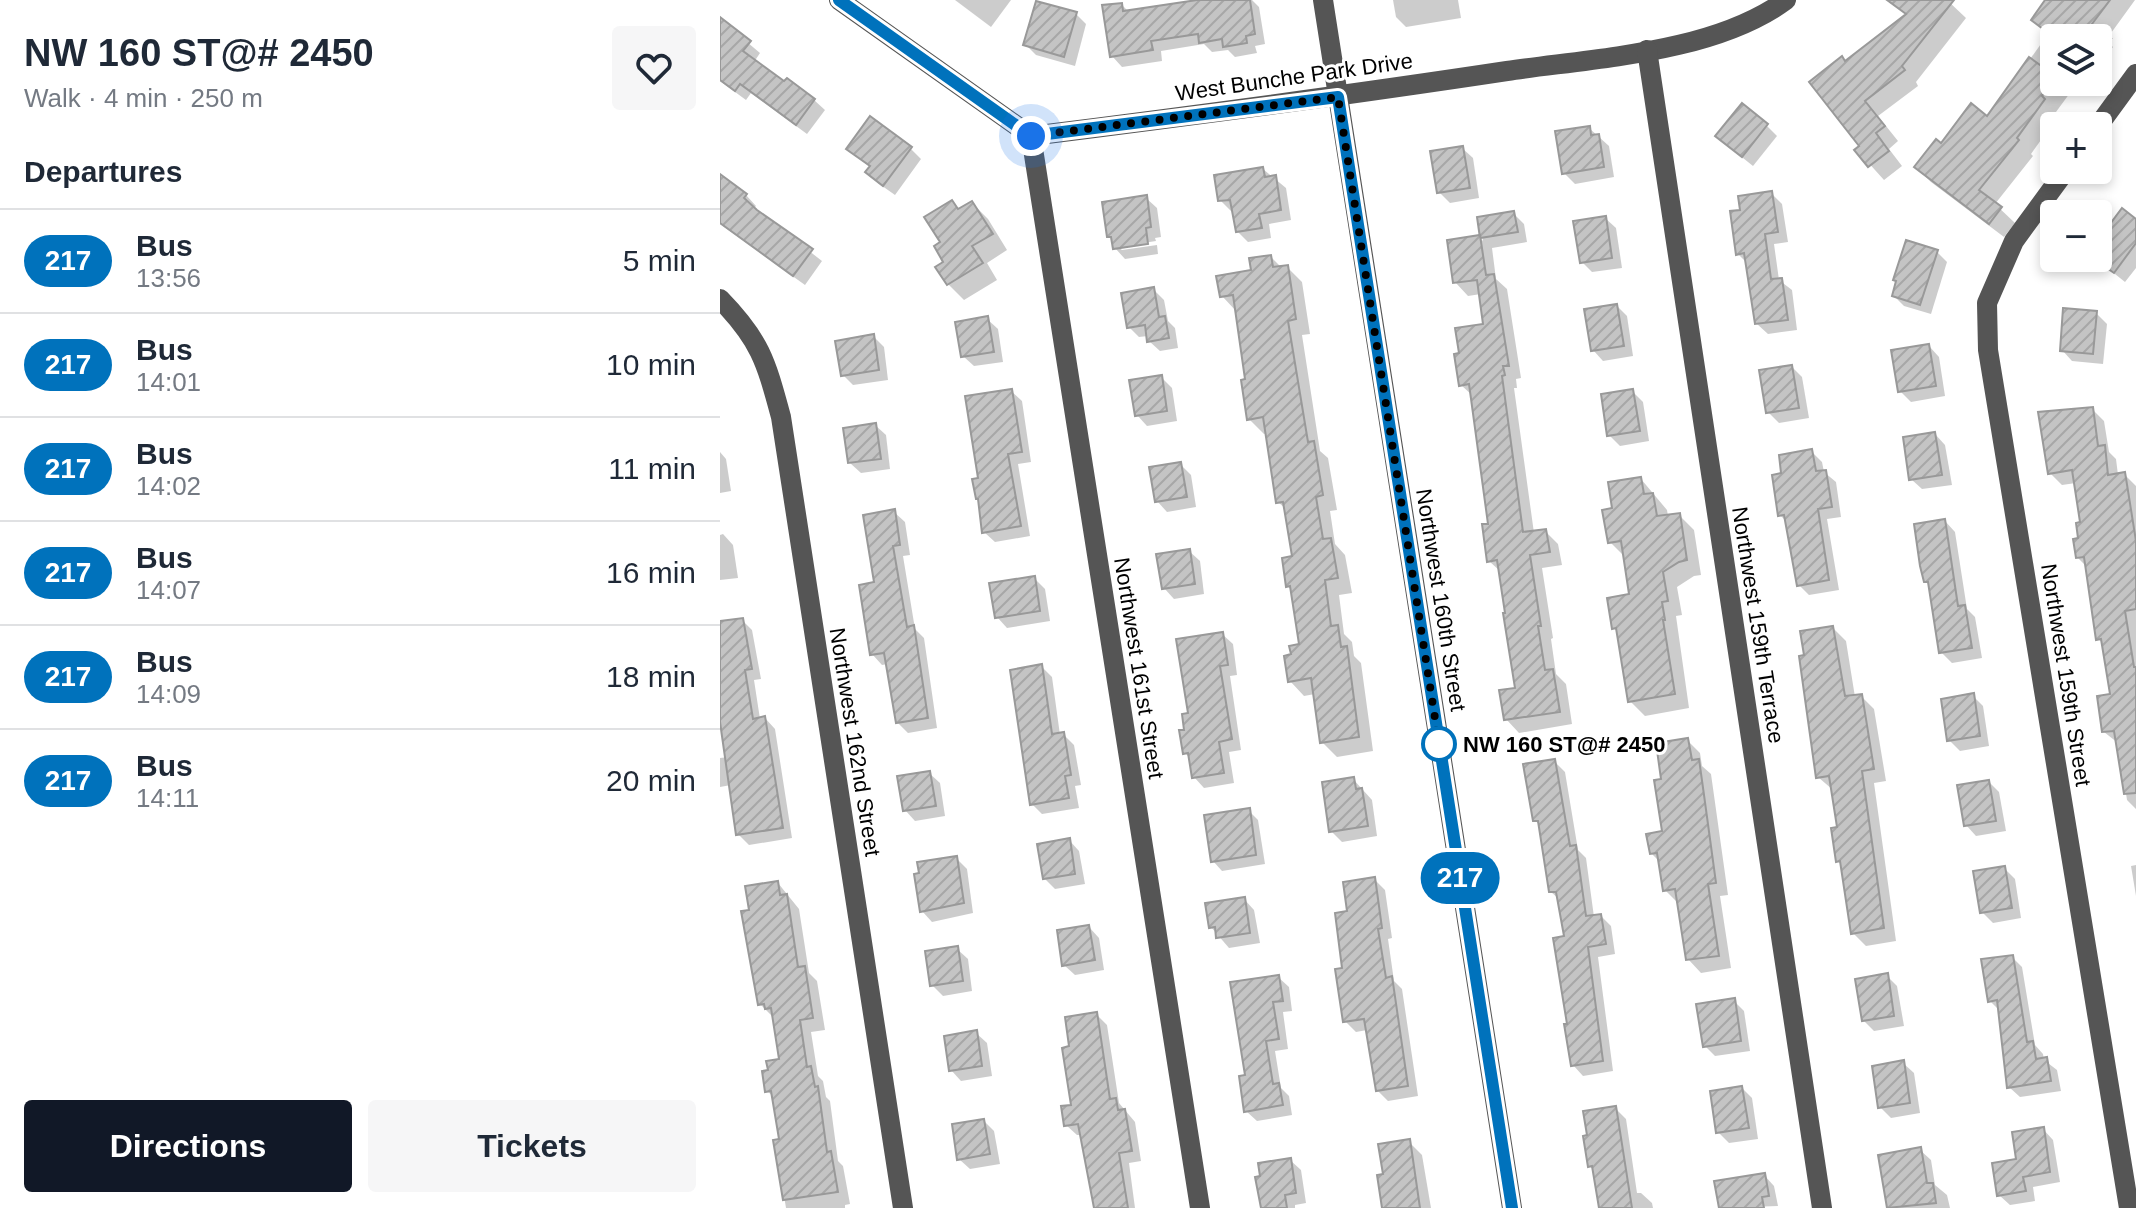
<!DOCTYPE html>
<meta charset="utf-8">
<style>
:root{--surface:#fff;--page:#f6f6f7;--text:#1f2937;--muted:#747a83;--line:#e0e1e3;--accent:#111827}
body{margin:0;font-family:Arial,sans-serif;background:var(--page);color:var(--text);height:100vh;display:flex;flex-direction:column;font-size:30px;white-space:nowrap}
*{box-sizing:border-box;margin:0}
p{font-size:26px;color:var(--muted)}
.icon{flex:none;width:44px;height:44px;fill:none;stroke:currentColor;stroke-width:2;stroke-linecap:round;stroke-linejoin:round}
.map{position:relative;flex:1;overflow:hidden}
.drawer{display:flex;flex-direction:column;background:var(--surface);width:720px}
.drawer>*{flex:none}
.badge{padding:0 16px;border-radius:26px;font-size:28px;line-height:52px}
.fabs{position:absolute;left:1320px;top:24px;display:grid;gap:16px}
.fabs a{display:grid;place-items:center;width:72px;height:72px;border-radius:8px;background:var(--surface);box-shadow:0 4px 12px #0003;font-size:40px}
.you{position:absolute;width:40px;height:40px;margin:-20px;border:6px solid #fff;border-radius:50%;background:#1a73e8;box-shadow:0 0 0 12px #1a73e833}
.map>.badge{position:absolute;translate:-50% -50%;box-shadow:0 0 0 4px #fff}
h2{padding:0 24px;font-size:30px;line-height:72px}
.round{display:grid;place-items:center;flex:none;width:84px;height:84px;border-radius:8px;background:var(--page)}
.headline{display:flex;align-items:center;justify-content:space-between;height:136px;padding:0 24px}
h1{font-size:38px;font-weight:600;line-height:60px}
.cta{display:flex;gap:16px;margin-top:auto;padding:16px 24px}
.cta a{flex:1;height:92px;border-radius:8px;background:var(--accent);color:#fff;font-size:32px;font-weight:600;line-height:92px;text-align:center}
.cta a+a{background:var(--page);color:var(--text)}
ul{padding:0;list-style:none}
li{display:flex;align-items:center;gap:24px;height:104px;padding:0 24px;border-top:2px solid var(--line)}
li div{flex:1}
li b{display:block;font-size:30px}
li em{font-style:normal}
li .badge{min-width:88px;font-weight:700;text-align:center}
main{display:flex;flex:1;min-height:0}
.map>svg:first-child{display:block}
.shadow{fill:#0003}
.building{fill:url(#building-hatch);stroke:#999;stroke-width:2}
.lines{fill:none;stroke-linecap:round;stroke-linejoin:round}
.minor{stroke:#555;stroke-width:20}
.line-casing{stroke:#fff;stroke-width:18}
.line{stroke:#0072bc;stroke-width:12}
.walk{stroke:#000;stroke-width:8;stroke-dasharray:0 14.4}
.stop-dot{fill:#fff;stroke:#0072bc;stroke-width:4}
.labels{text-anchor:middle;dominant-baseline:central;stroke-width:6;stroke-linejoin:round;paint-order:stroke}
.street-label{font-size:22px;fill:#000;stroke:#fff}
.stop-label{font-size:22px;font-weight:bold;fill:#000;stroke:#fff;text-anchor:start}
</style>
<main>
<section class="drawer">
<div class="headline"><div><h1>NW 160 ST@# 2450</h1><p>Walk · 4 min · 250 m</p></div><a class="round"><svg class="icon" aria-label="heart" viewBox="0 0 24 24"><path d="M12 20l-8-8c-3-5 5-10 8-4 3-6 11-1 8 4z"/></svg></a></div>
<h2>Departures</h2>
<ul>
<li><span class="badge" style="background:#0072bc;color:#fff">217</span><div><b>Bus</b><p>13:56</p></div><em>5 min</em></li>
<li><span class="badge" style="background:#0072bc;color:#fff">217</span><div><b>Bus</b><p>14:01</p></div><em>10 min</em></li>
<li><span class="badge" style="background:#0072bc;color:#fff">217</span><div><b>Bus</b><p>14:02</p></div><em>11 min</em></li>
<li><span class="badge" style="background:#0072bc;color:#fff">217</span><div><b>Bus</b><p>14:07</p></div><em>16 min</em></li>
<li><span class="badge" style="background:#0072bc;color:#fff">217</span><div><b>Bus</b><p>14:09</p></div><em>18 min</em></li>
<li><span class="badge" style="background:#0072bc;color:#fff">217</span><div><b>Bus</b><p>14:11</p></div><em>20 min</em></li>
</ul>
<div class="cta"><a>Directions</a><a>Tickets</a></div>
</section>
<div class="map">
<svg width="1416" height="1208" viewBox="0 0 1416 1208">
<defs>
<pattern id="building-hatch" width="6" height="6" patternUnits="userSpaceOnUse" patternTransform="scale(2)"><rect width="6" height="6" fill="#c4c4c4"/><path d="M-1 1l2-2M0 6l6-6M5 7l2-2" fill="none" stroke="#a7a7a7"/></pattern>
</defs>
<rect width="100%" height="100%" fill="#fff"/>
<!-- shadow -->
<g class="shadow">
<polygon points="235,0 291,0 271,27"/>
<polygon points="474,0 532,0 539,7 545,44 535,46 537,53 515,57 508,50 492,52 484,44 441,51 442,61 402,67 392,56 402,5 409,12 475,2"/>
<polygon points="673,0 738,0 741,18 686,27 676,17"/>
<polygon points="1195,0 1227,0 1246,18 1196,82 1198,86 1158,116 1178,141 1169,149 1182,166 1164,180 1137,150 1142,147 1125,63 1189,14"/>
<polygon points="1328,0 1415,0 1386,40 1393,47 1378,67 1378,38 1334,38 1334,82 1358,82 1336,112 1339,115 1311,154 1313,156 1275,204 1295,223 1284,237 1211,182 1196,167 1221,146 1268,118 1328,34 1313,20"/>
<polygon points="356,14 366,24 355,66 316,55 305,44"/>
<polygon points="2,21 40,53 34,62 64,84 94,100 105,110 87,134 31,93 26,100 0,81 0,24"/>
<polygon points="1046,125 1057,136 1033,166 1008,146"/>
<polygon points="869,128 889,146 894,177 855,184 844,173"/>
<polygon points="190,148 201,159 175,195 158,183 148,172 151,168 128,149"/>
<polygon points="742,148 753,158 759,198 730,203 719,192"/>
<polygon points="543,169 566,188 571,220 549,224 551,238 528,242 517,231 514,211 511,211 500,200"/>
<polygon points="0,177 26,195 36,206 34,208 102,261 85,285 0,224"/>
<polygon points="1051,193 1062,204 1068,242 1054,244 1059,280 1072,290 1077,330 1048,334 1037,324 1028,264 1018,254 1023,211"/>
<polygon points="426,198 437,208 441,237 435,238 436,241 398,247 402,250 437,245 438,254 405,259 395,248 394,241 389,236"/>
<polygon points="232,202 240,210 252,203 268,219 287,250 267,263 277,280 244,300 228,284 222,243"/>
<polygon points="793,213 804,224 807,242 772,248 776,279 787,289 801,378 796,379 797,388 794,388 814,533 825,531 838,544 842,565 822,568 833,638 831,639 836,674 846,684 852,724 799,733 786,719 797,689 781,572 769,561 771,525 753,396 741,385 741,354 765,326 761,294 748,296 735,282 759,237 763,241 760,218"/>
<polygon points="885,218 896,228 902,268 872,272 862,262"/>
<polygon points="1416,221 1416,268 1405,282 1375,258 1378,258 1378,235 1391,227"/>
<polygon points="1217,252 1227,262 1211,314 1184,306 1174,296"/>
<polygon points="551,257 562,268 567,267 582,282 590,334 582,335 600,451 608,458 617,510 610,511 615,544 625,555 632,593 619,595 624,634 632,642 634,656 641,663 653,751 617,757 602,742 595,694 584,696 570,681 573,656 581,646 572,590 568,586 574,558 567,510 558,502 548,433 544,434 529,419 528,380 516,311 502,296"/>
<polygon points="433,289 444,300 448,321 455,328 458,348 440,351 429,341 428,336 419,337 409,327"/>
<polygon points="897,306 907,316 913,356 883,361 873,350"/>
<polygon points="1376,313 1387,324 1383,364 1352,361 1342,350"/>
<polygon points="267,319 278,329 283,362 254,366 243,356"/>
<polygon points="154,337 164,347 168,380 133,385 123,375"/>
<polygon points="1209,346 1219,357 1225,396 1191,402 1180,391"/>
<polygon points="1072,367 1082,377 1089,418 1059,423 1048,412"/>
<polygon points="441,377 452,388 457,421 427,426 417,415"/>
<polygon points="291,391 302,401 311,462 298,464 310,536 275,542 264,532 261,480"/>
<polygon points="912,391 923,402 929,441 900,446 889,435"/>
<polygon points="1372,409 1384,421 1389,452 1396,459 1398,475 1404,474 1416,486 1416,809 1407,800 1398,743 1384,732 1393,696 1385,645 1378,639 1367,567 1358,558 1362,524 1356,483 1342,485 1330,473"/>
<polygon points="155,425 166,435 170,469 141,473 130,463"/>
<polygon points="1215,434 1225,445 1232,485 1202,489 1191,479"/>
<polygon points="1091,451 1102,462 1104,472 1116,482 1121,517 1107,519 1119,590 1089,595 1079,585 1067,522 1060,515 1064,474"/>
<polygon points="0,452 6,459 11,491 0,493"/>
<polygon points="460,464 471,475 476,507 447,512 437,501"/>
<polygon points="921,479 947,510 948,516 959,515 974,530 981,575 974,576 957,587 962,615 956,616 969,708 925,716 910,701 899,633 894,628 912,596 906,558 890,542 895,510"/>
<polygon points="174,512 185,522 190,555 183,556 195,629 204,638 217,728 188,733 177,722 168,664 162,665 152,654 156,584"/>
<polygon points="1225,521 1235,532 1247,609 1255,617 1262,658 1232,663 1221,652 1210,585 1206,581"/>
<polygon points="3,534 13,545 18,578 0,580 0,535"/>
<polygon points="469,551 480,561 484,594 454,599 444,588"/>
<polygon points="314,578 325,589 330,621 287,628 277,617"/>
<polygon points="22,620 32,630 41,679 34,680 40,719 45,718 55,729 72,838 29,845 18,834 11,785 0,787 0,758 8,757 0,710 0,623"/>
<polygon points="1113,628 1126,641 1135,697 1141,696 1154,709 1166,781 1154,783 1176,941 1146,946 1133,933 1122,864 1118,861 1119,829 1113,790 1098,777 1086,656"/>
<polygon points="502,634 513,644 517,675 510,676 521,750 509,752 514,783 484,788 474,777 471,759 465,753 470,714"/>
<polygon points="321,666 332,677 340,735 343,734 354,745 361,785 355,786 359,808 322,814 312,804"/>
<polygon points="1253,696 1263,706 1269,746 1240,751 1229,740"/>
<polygon points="967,740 980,753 982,766 991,774 1008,895 1000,896 1011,968 981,973 968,959 959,904 945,890 941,863 932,854 944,833 943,781"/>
<polygon points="834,761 845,772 858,850 866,858 874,917 881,916 891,926 895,954 878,957 893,1071 863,1076 853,1065 846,938 839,899 831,892 821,827 815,820"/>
<polygon points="209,773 220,783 225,816 195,821 185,810"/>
<polygon points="633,779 652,800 657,836 622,842 611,831"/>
<polygon points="1269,782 1279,792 1286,831 1256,836 1246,825"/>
<polygon points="529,811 538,820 545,864 502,871 493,861"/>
<polygon points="349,840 359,851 365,884 335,889 324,878"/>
<polygon points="236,858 247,869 253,913 212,922 202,911"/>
<polygon points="1416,865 1416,896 1411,866"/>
<polygon points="1284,868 1295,879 1301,918 1273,923 1262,912"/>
<polygon points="654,879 665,890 672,938 668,939 674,981 682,989 698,1096 668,1101 657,1090 647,1030 636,1032 625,1021 625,970 630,913"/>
<polygon points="58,883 79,909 89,973 97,981 105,1030 91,1032 98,1076 103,1081 106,1097 110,1101 118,1161 123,1166 130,1204 125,1205 125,1208 66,1208 55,1142 61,1141 55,1098 47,1091 61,1061 53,1017 40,1004 31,911"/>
<polygon points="524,899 534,910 540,943 509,948 491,927"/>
<polygon points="369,927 379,938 384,970 355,975 344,965"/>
<polygon points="237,949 248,959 252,991 223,996 212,985"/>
<polygon points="1292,957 1302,967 1315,1045 1323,1054 1324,1060 1337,1070 1341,1091 1300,1097 1289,1087 1280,1011 1270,1001"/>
<polygon points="1167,976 1177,986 1184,1026 1154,1031 1143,1020"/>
<polygon points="558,977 569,987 572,1011 563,1012 568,1049 555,1051 561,1088 569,1096 572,1115 537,1121 526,1111 527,1077"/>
<polygon points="1014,1001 1024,1011 1030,1051 995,1056 985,1046"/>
<polygon points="376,1014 387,1025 399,1103 415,1122 421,1161 409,1163 415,1208 376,1208 362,1135 357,1135 346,1125 353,1107 351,1048"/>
<polygon points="256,1033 267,1043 272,1076 241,1081 231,1070"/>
<polygon points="1183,1063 1194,1073 1200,1113 1171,1118 1160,1107"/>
<polygon points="1022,1088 1032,1098 1038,1139 1009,1143 998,1132"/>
<polygon points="895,1108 906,1119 917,1193 921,1193 932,1203 933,1208 881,1208 875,1171 870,1166"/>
<polygon points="264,1121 274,1131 280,1164 250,1169 239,1159"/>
<polygon points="1323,1129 1333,1140 1340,1182 1313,1187 1315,1201 1290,1205 1279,1195"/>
<polygon points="689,1142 702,1155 711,1208 664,1208 665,1176"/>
<polygon points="1200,1150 1211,1160 1215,1185 1227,1195 1230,1208 1169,1208 1160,1156"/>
<polygon points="570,1160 581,1170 586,1203 575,1205 575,1208 543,1208 543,1178"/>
<polygon points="1044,1175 1054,1186 1058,1206 1001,1208"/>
</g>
<!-- building -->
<g class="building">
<polygon points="477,0 530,0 535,34 526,36 527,43 503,47 502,39 479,43 478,34 431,41 433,50 390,57 382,5 402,3 403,11"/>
<polygon points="1167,0 1234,0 1182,66 1185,70 1145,101 1165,126 1156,133 1169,151 1148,167 1134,150 1139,146 1089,82 1122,56 1125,61 1186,14"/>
<polygon points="1325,0 1390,0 1372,24 1390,38 1335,38 1311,20"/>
<polygon points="316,1 357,12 344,57 303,45"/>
<polygon points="0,17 31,41 23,51 64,81 67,78 95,99 76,125 20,84 15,91 0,80"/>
<polygon points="1309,57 1334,75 1334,80 1322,96 1325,99 1297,138 1299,140 1259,190 1282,207 1269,224 1194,167 1216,139 1221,143 1251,103 1267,116"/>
<polygon points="1022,103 1048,124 1022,157 995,136"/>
<polygon points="150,116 192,147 163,186 145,172 150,166 126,149"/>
<polygon points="870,126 871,135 879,134 884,167 842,174 835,131"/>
<polygon points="743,146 750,188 717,193 710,151"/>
<polygon points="543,167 545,177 556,175 561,210 539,214 542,228 516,232 510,200 498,201 494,175"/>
<polygon points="0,174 27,194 24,198 37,210 93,249 73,276 0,223"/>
<polygon points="1052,191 1058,232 1045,234 1051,279 1062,278 1068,320 1035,324 1024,253 1016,255 1010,211 1020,210 1018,196"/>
<polygon points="427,195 431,227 426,228 428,244 393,249 391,237 387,237 382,202"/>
<polygon points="232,200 238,209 252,201 273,234 252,246 263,263 227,285 215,267 223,262 214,246 220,242 204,217"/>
<polygon points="1402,208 1416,219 1416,243 1394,273 1378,262 1378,231 1386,221 1390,224"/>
<polygon points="794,211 798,232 760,238 757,217"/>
<polygon points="886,216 892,258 860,263 853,221"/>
<polygon points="760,235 766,275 774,274 789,366 783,366 785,375 782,376 803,532 826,529 830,552 810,555 821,626 818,626 825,670 833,669 840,712 784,720 779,690 795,688 783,613 785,613 777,560 767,562 762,524 768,524 749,384 739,386 734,354 739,353 735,328 763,324 757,280 733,283 727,240"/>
<polygon points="1186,240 1218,250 1200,305 1172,296 1176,281 1173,280"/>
<polygon points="551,255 553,267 568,265 576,319 568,321 588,442 594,441 603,495 596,497 603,539 611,538 618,578 605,580 611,626 618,625 621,647 627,646 639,737 600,743 591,678 568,682 564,656 571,654 569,646 579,644 570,586 566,587 562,558 572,556 563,502 556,503 543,417 527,420 521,380 525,379 513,295 500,297 496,276 531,270 529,258"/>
<polygon points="434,287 439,317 445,316 449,338 427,342 425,325 407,328 401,293"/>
<polygon points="897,304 904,346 871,351 864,309"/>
<polygon points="1343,308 1377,311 1373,354 1340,351"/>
<polygon points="268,316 274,352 241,357 235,322"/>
<polygon points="154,334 159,370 121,376 115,341"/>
<polygon points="1209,344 1216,386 1178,392 1171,350"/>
<polygon points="1072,365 1079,408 1046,413 1039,370"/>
<polygon points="442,375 447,411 415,416 409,380"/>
<polygon points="292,389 302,452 288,454 301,526 262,533 258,499 256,499 252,479 258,478 245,396"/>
<polygon points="913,389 920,431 887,436 881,394"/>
<polygon points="1373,407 1378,446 1385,445 1388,475 1405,472 1416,541 1416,609 1405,611 1414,667 1416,667 1416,793 1404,794 1394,731 1382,732 1377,696 1390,694 1381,639 1376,640 1364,557 1356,558 1353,539 1358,538 1356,523 1360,522 1352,470 1328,474 1318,412"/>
<polygon points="156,423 161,459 128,463 123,428"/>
<polygon points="1215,432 1222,475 1189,480 1183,437"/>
<polygon points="1092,449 1096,471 1106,470 1112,507 1098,509 1109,580 1077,586 1064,515 1058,516 1052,475 1061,473 1059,455"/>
<polygon points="461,462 467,497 435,502 429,467"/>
<polygon points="921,477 924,494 933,493 937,516 960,513 967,560 959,562 943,572 948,601 942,602 945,620 943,620 955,694 908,702 896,628 892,629 887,598 909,594 901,541 888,543 882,510 892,508 888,482"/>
<polygon points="175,509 180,545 173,546 187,627 194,625 208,718 176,723 164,653 150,655 139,585 154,582 143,515"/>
<polygon points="1225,519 1238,606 1245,605 1252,648 1219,653 1208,582 1204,582 1200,566 1194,524"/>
<polygon points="470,549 475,584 442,589 436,554"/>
<polygon points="315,576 320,611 275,618 269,583"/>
<polygon points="23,618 32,669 25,670 33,719 45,716 63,828 16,835 0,722 0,621"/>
<polygon points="1113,626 1125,696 1142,694 1154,769 1142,771 1164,928 1131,934 1120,861 1116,862 1111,828 1117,827 1109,776 1096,778 1079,656 1084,655 1080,631"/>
<polygon points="503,632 508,665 500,666 512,739 499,742 504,773 472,778 468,753 463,754 459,730 464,730 462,714 468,713 456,639"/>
<polygon points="322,664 332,734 344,732 351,775 345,776 349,798 310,805 290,670"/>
<polygon points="1254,693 1260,736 1227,741 1221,699"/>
<polygon points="968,738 972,760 979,759 984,795 996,883 988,884 999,956 966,960 955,889 943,891 937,853 930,854 926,834 942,831 934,780 941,779 936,743"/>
<polygon points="835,759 850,846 856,845 866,916 881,914 886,944 868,947 883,1061 851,1066 844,1024 847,1024 833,938 844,936 836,892 829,892 818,821 813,821 803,764"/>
<polygon points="210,771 216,806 183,811 177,776"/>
<polygon points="634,777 636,789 642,788 648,826 609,832 602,782"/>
<polygon points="1269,780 1276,821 1244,826 1237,785"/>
<polygon points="530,808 536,855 491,862 484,815"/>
<polygon points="350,838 355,874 323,879 317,844"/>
<polygon points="237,856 244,903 200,912 194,874 199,873 197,862"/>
<polygon points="1285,866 1292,908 1260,913 1253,871"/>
<polygon points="655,877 662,928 658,929 666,978 672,976 688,1086 656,1091 644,1019 623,1022 615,969 622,968 615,913 627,911 623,882"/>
<polygon points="58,881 60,895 67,894 78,967 85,966 93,1018 80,1020 87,1067 91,1066 95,1087 98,1086 107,1152 111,1151 118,1192 63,1200 53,1140 59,1139 51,1091 45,1092 42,1071 48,1070 46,1061 59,1059 51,1008 45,1009 44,1004 38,1005 21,911 29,910 25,886"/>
<polygon points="525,897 530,933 496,938 495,927 489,928 485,903"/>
<polygon points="369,925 375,960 342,966 337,930"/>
<polygon points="238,946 243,981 210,986 205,951"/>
<polygon points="1293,955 1307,1042 1313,1041 1316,1059 1327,1057 1331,1081 1287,1088 1277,1000 1268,1002 1261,959"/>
<polygon points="1168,973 1174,1016 1142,1021 1135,979"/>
<polygon points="559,975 563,1001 553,1002 559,1039 546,1041 553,1084 559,1083 563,1105 524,1112 519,1076 525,1075 510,982"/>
<polygon points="1015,998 1021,1041 983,1047 976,1004"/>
<polygon points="377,1012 390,1099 396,1098 398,1110 405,1109 412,1151 399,1153 408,1208 374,1208 358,1124 344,1126 341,1106 351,1105 342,1048 349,1046 345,1017"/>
<polygon points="257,1030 262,1066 229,1071 224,1036"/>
<polygon points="1184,1060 1190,1103 1158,1108 1152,1066"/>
<polygon points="1022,1086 1029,1128 996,1133 990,1091"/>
<polygon points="896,1106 912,1208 879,1208 872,1166 868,1167 863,1136 867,1135 863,1111"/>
<polygon points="264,1119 270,1154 237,1160 232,1124"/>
<polygon points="1324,1127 1330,1172 1303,1177 1306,1191 1277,1196 1272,1163 1296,1159 1292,1132"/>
<polygon points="690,1139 700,1208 662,1208 657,1175 663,1174 658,1144"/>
<polygon points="1201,1147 1207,1183 1213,1183 1216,1203 1167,1208 1158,1155"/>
<polygon points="571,1158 576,1193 565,1195 567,1208 541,1208 535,1177 540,1176 538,1163"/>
<polygon points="1045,1173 1049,1196 1042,1197 1044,1208 999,1208 994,1181"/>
</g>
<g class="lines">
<!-- minor -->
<g class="minor">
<path d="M119 0 311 136C470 116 628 95 787 71 875 58 994 53 1066 0"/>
<polyline points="603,0 792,1208"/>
<polyline points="927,50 1102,1208"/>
<polyline points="1378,126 1416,74"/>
<polyline points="311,136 480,1208"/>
<polyline points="1346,170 1294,241 1267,303 1268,350 1409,1208"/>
<path d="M0 299C41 341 46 362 61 417L183 1208"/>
</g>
</g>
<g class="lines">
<defs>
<polyline id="line" points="119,0 311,136 618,97 792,1208"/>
</defs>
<!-- line casing -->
<use href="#line" class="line-casing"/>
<!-- line -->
<use href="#line" class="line"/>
<!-- walk -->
<polyline class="walk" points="311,136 618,97 719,744"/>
</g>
<!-- markers -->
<circle class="stop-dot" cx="719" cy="744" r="16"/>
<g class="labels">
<!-- street labels -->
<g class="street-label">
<text transform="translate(574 77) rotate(-8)">West Bunche Park Drive</text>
<text transform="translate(721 600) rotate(81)">Northwest 160th Street</text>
<text transform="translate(1038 625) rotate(81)">Northwest 159th Terrace</text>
<text transform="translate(419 668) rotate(81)">Northwest 161st Street</text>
<text transform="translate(1346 675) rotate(81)">Northwest 159th Street</text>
<text transform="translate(135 742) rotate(81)">Northwest 162nd Street</text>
</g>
<!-- stop labels -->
<g class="stop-label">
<text x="743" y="744">NW 160 ST@# 2450</text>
</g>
</g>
</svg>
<div class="fabs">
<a><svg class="icon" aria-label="layers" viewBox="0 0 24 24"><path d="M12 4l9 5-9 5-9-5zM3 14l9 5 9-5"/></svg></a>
<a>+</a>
<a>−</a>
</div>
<div class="you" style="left:311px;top:136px"></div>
<b class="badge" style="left:740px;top:878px;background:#0072bc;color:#fff">217</b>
</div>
</main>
